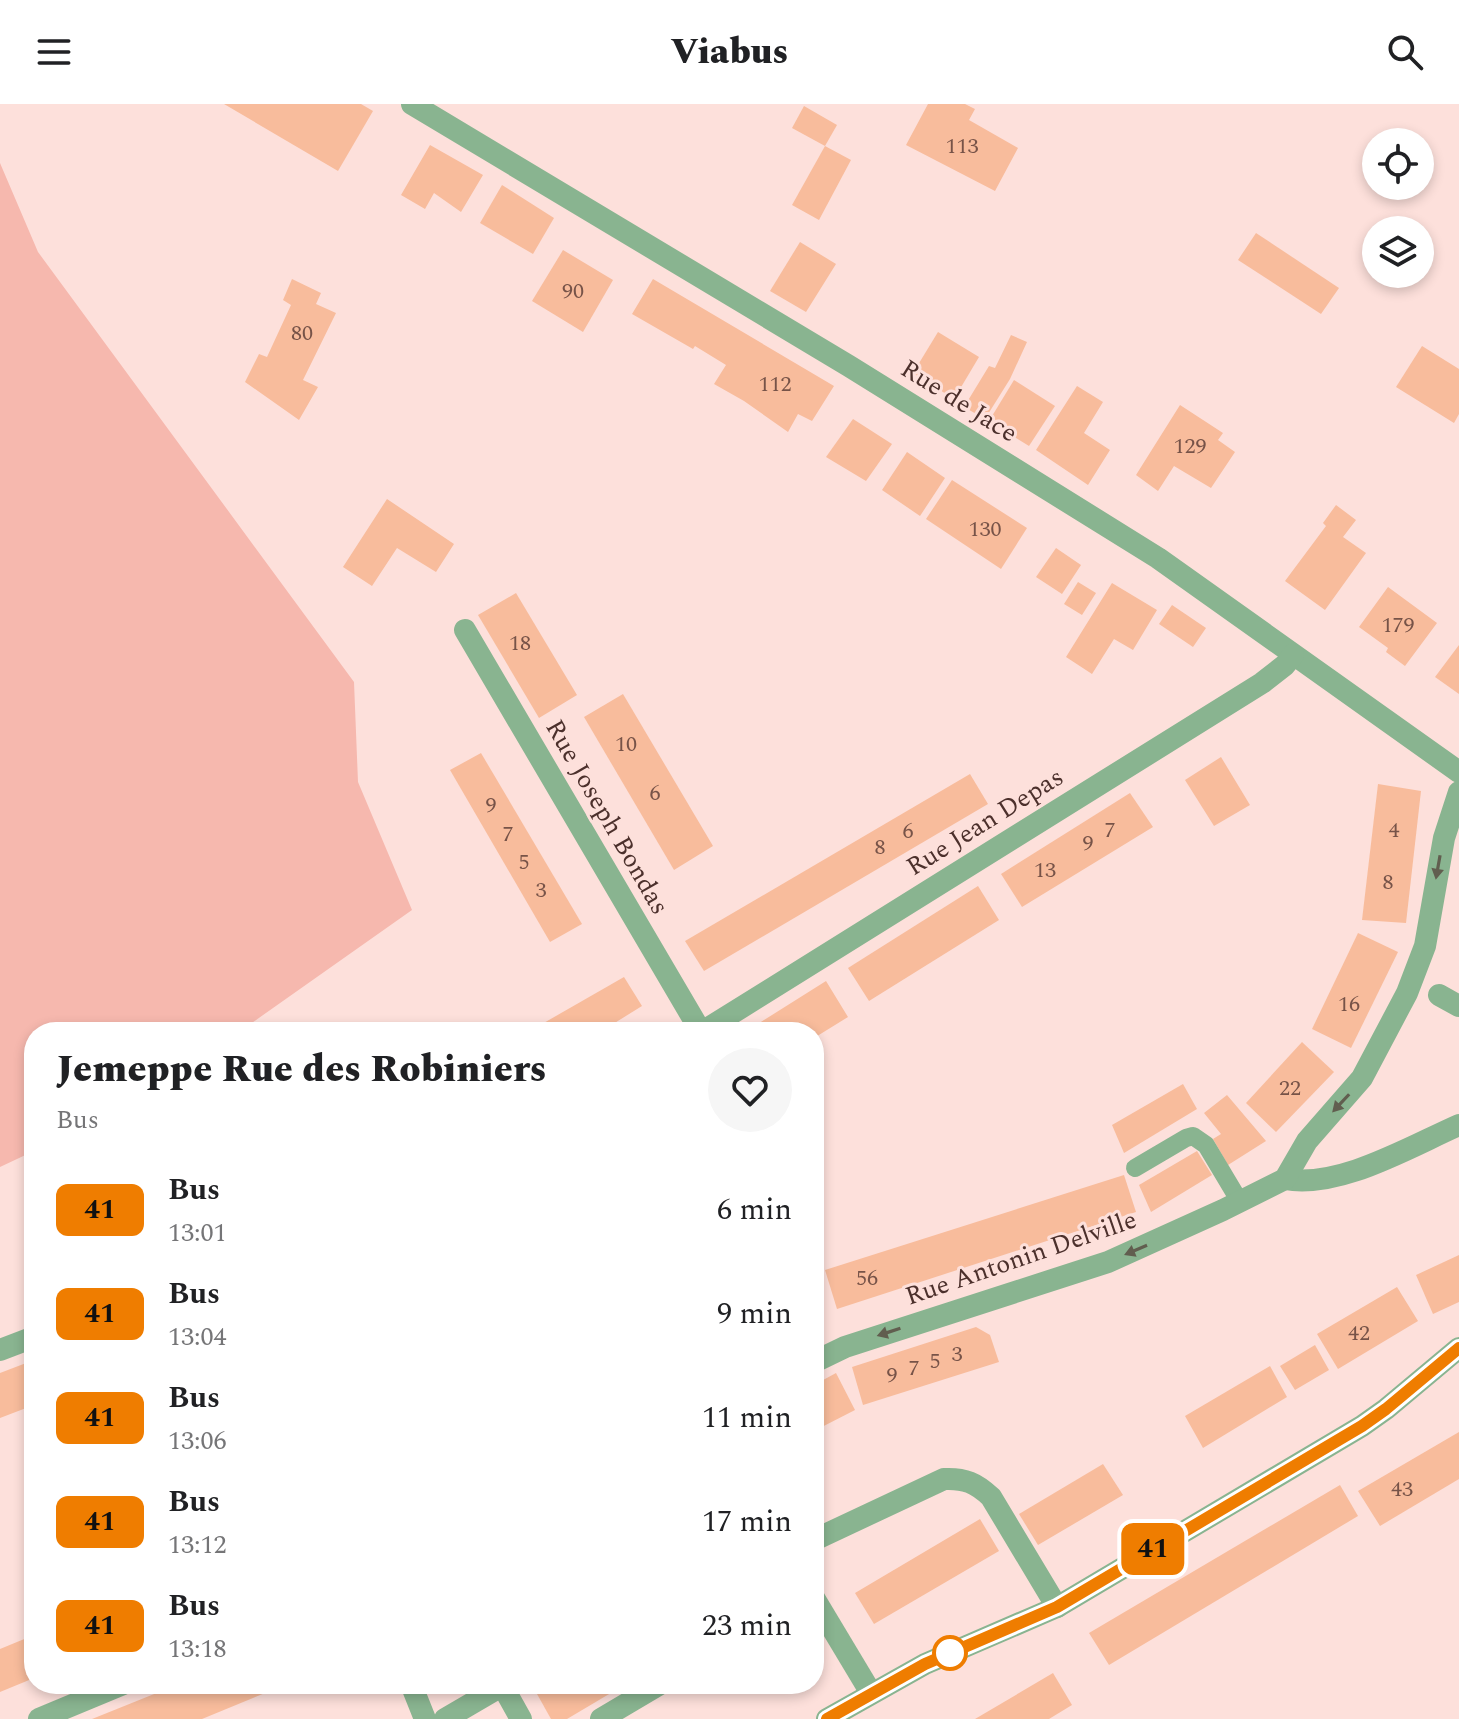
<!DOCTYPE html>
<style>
:root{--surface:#fff;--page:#f6f6f6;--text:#202124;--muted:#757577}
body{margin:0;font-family:Spectral,serif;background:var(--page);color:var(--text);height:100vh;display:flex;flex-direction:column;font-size:30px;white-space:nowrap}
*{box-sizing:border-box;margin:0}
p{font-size:26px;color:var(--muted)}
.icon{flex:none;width:44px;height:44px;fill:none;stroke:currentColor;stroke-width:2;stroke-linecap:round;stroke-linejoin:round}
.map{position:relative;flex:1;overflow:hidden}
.sheet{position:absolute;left:24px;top:918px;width:800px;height:672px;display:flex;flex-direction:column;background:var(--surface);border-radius:32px;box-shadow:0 4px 12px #0003}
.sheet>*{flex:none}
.badge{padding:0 16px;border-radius:12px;font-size:28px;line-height:52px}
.buttons{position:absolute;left:1362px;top:24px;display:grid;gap:16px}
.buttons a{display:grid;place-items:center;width:72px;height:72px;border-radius:50%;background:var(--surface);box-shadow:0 4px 12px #0003;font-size:40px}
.map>.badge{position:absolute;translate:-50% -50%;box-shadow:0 0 0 4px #fff}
.round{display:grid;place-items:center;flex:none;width:84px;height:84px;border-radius:42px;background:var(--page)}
.overview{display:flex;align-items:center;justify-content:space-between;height:136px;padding:0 32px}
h1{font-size:38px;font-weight:800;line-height:60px}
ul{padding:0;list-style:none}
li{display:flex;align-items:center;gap:24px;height:104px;padding:0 32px}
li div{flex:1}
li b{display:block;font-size:30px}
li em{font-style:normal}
li .badge{min-width:88px;font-weight:700;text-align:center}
header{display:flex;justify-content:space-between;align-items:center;height:104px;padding:0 32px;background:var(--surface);font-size:36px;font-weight:800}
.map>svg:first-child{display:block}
.green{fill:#f6b8ae}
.building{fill:#f8bc9c}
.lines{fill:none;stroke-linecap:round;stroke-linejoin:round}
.service{stroke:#89b490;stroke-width:18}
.minor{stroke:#89b490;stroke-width:22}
.tertiary{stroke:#89b490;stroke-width:22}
.oneway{fill:#615e4f}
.line-casing{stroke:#fff;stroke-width:18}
.line{stroke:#ef7d00;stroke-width:12}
.stop-dot{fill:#fff;stroke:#ef7d00;stroke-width:4}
.labels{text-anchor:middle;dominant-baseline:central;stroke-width:6;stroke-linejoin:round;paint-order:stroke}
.number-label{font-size:22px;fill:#775348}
.street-label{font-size:26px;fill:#4c302c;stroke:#fde0db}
</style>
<header><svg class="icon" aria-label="menu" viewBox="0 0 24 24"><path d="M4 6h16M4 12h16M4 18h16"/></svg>Viabus<svg class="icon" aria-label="search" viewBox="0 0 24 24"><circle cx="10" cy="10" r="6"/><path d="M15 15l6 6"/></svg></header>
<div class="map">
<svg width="1459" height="1615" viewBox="0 0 1459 1615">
<rect width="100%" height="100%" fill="#fde0db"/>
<!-- green -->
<polygon class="green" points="0,59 38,148 354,578 358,678 412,806 239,928 34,928 34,1047 0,1063"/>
<!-- building -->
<g class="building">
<polygon points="224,0 361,0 373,7 338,67"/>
<polygon points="928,0 965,0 975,5 969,16 1018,44 995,87 906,41"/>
<polygon points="804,2 837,21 825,42 792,24"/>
<polygon points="430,41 483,71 461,108 434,89 425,105 401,91"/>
<polygon points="825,42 851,56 819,116 792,101"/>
<polygon points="502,81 554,114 533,150 480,119"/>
<polygon points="1256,129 1339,184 1321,210 1238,156"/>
<polygon points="800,138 836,160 806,208 770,187"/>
<polygon points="563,146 613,176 583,228 532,197"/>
<polygon points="292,175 321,189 316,200 336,209 303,276 318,283 299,316 245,278 259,250 267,253 291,201 283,196"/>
<polygon points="653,175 834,282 812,317 798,310 788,328 744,297 714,280 726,261 695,242 693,245 632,210"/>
<polygon points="938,228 979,253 954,295 913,269"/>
<polygon points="1011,231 1027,238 1010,275 985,315 964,303 989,262 995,264"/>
<polygon points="1422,242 1459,265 1459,310 1454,319 1396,283"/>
<polygon points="1014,276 1055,302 1029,342 989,317"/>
<polygon points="1077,282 1103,298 1084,329 1110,346 1088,381 1036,346"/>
<polygon points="1180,301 1223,329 1218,336 1235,348 1211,384 1174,362 1158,387 1136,371"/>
<polygon points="853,315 892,340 866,377 826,353"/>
<polygon points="907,348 945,374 920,412 882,386"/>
<polygon points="952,376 1027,424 1001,465 926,415"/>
<polygon points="387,395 454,440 436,468 397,444 372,482 343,463"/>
<polygon points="1336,401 1356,416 1343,433 1366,449 1325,506 1285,477 1326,422 1323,419"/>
<polygon points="1056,444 1081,461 1062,490 1036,473"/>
<polygon points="1078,478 1096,489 1082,511 1064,500"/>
<polygon points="1112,479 1157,506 1133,546 1114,535 1092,570 1066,553"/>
<polygon points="1388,483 1437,519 1405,562 1386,548 1388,544 1359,523"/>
<polygon points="516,489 577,591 539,614 478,511"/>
<polygon points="1172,501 1206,524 1193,543 1159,520"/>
<polygon points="1459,541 1459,590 1435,573"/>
<polygon points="623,590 713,742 674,766 584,613"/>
<polygon points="481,649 582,820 550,838 450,666"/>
<polygon points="1221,653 1250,701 1214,722 1185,676"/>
<polygon points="970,670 988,700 704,867 685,837"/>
<polygon points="1378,680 1421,687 1406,819 1362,816"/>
<polygon points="1130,689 1153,723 1022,803 1001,770"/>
<polygon points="978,782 999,816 869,897 848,864"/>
<polygon points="1358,829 1398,848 1351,944 1312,925"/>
<polygon points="624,873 642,902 613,920 599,928 528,928"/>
<polygon points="826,877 848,913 814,934 814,928 745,928"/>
<polygon points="1302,938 1334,968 1276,1028 1246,999"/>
<polygon points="1183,980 1197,1005 1124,1049 1112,1021"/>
<polygon points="1227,991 1266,1037 1228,1061 1213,1035 1221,1030 1204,1009"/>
<polygon points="1197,1047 1212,1071 1151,1108 1139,1081"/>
<polygon points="1124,1071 1136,1108 837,1205 825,1166"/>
<polygon points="1459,1151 1459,1198 1433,1210 1416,1171"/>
<polygon points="1397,1183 1418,1217 1338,1265 1317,1230"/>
<polygon points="976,1223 990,1231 999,1258 863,1301 852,1263"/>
<polygon points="1315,1241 1329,1266 1295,1286 1280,1262"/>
<polygon points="34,1256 34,1301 0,1314 0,1269"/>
<polygon points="1270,1262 1287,1293 1203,1344 1185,1312"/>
<polygon points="836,1269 855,1306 814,1327 814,1281"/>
<polygon points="1459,1328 1459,1375 1380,1422 1358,1387"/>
<polygon points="1103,1360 1123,1391 1038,1441 1019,1410"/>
<polygon points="1340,1381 1358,1412 1109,1561 1089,1529"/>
<polygon points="980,1415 999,1447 874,1520 855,1489"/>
<polygon points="34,1531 34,1574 0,1588 0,1545"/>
<polygon points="1053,1569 1072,1601 1049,1615 975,1615"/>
<polygon points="179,1580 287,1580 202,1615 92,1615"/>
<polygon points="554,1580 626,1580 567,1615 551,1615 537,1590"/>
</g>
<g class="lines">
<!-- service -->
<polyline class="service" points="1135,1064 1186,1034 1193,1032 1206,1041 1240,1098"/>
<!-- minor -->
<g class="minor">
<polyline points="412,0 849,262 1158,454 1459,668"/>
<polyline points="465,526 701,928"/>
<polyline points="1439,891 1459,902"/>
<polyline points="702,928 1262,579 1285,561 1293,551"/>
<path d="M1285 1075C1339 1085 1409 1043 1459 1021"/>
<polyline points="0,1246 34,1233"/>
<polyline points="814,1258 845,1243 1108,1158 1223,1106 1285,1075 1307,1037 1362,974 1407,889 1425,842 1444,734 1459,688"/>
<path d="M814 1436 944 1375C965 1374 976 1379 991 1393L1057 1503"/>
<polyline points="814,1494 871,1589"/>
<polyline points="411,1580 425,1615"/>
<polyline points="502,1581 521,1615"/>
<polyline points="39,1615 123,1580"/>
<polyline points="445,1615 505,1580"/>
<polyline points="601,1615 660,1580"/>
</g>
<!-- tertiary -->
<polyline class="tertiary" points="827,1615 925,1560 1057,1503 1362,1322 1386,1305 1459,1244"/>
</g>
<!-- one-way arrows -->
<defs><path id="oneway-solid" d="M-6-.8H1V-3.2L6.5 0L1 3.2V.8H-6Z" transform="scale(2)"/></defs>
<g class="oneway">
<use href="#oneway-solid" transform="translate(1438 763) rotate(100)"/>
<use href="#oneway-solid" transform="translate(1341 999) rotate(133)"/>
<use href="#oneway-solid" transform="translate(1136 1146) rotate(157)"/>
<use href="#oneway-solid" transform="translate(889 1228) rotate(162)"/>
</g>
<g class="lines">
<defs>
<polyline id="line" points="827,1615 925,1560 1057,1503 1362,1322 1386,1305 1459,1244"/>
</defs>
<!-- line casing -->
<use href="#line" class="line-casing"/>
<!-- line -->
<use href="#line" class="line"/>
</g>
<!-- markers -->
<circle class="stop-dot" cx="950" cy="1549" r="16"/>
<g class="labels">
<!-- number labels -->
<g class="number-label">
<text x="962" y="42">113</text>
<text x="573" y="187">90</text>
<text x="302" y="229">80</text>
<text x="775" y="280">112</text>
<text x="1190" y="342">129</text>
<text x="985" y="425">130</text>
<text x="1398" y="521">179</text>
<text x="520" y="539">18</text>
<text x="626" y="640">10</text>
<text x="655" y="689">6</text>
<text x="491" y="701">9</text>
<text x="1110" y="726">7</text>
<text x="1394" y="726">4</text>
<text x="908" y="727">6</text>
<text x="508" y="730">7</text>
<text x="1088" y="739">9</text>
<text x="880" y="743">8</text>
<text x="524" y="758">5</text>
<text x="1045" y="766">13</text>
<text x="1388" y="778">8</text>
<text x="541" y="786">3</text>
<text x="1349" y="900">16</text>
<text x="1290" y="984">22</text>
<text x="867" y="1174">56</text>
<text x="1359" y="1229">42</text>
<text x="957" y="1250">3</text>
<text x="935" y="1257">5</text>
<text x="914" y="1264">7</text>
<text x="892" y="1271">9</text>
<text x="1402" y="1385">43</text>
</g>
<!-- street labels -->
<g class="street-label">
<text transform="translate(959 297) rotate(32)">Rue de Jace</text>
<text transform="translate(607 713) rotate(60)">Rue Joseph Bondas</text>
<text transform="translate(985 718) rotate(-32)">Rue Jean Depas</text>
<text transform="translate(1021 1154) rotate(-19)">Rue Antonin Delville</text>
</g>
</g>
</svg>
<div class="buttons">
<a><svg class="icon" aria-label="locate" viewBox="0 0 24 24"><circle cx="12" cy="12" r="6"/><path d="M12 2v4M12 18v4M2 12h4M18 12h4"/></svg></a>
<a><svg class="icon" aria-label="layers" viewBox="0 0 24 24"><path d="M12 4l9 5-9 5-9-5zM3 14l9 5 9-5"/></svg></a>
</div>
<b class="badge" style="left:1153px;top:1445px;background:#ef7d00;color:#111">41</b>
<section class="sheet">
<div class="overview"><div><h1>Jemeppe Rue des Robiniers</h1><p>Bus</p></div><a class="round"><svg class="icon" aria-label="heart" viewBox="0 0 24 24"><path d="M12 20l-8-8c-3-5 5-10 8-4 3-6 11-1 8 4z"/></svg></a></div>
<ul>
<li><span class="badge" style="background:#ef7d00;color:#111">41</span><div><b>Bus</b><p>13:01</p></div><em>6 min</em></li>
<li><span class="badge" style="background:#ef7d00;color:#111">41</span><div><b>Bus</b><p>13:04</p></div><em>9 min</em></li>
<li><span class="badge" style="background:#ef7d00;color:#111">41</span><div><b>Bus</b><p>13:06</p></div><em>11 min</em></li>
<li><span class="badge" style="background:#ef7d00;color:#111">41</span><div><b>Bus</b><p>13:12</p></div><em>17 min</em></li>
<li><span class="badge" style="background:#ef7d00;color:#111">41</span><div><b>Bus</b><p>13:18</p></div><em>23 min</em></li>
</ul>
</section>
</div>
